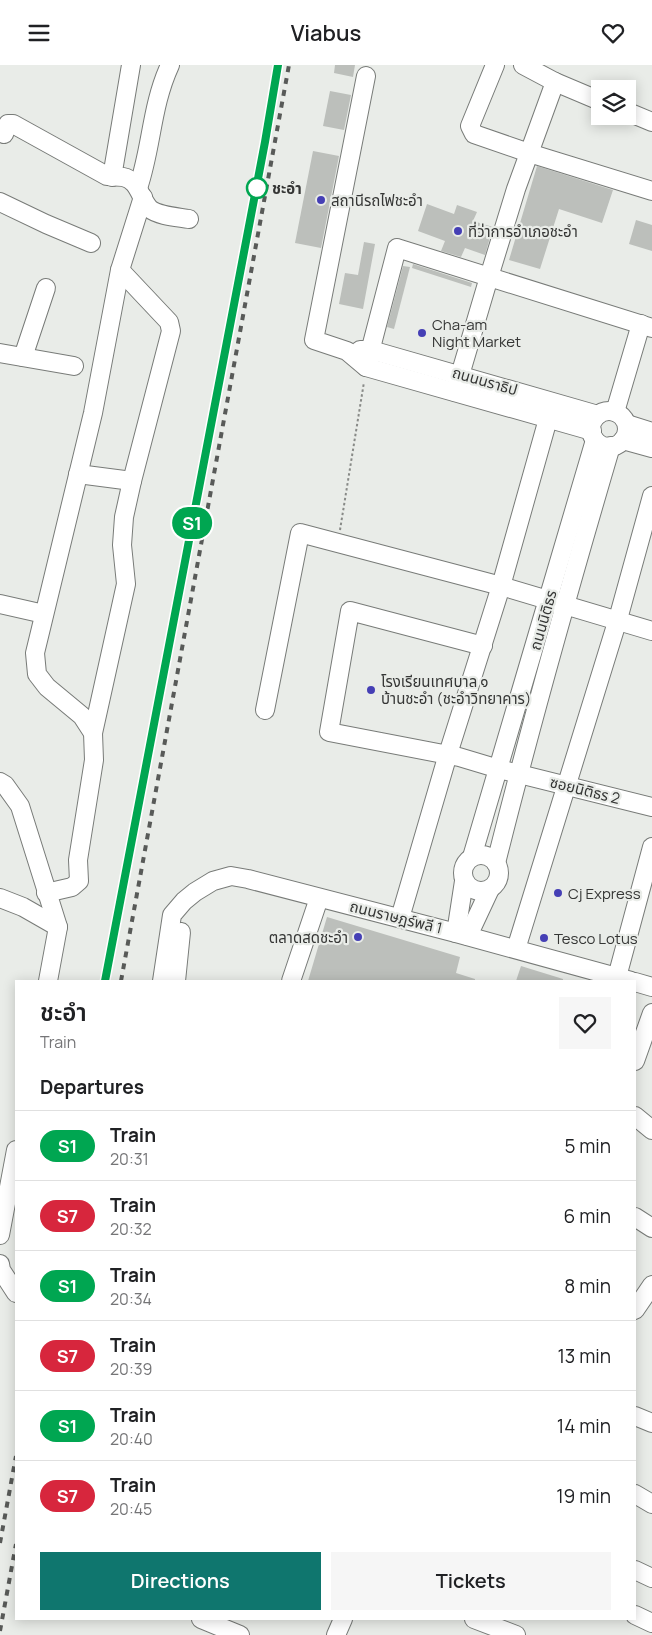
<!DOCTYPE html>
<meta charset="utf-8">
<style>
:root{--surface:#fff;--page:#f6f6f6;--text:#202124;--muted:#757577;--line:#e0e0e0;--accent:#0f766e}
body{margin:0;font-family:Manrope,"Noto Sans Thai",sans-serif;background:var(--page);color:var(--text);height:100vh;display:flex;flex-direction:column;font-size:19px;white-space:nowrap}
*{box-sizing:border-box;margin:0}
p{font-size:16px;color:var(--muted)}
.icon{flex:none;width:28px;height:28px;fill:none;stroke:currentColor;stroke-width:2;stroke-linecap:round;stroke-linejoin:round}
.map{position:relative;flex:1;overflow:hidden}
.panel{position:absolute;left:15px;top:915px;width:621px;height:640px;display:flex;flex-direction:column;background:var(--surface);border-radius:0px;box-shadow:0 2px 12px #0003}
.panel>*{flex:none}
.badge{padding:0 10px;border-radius:16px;font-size:18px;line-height:32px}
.buttons{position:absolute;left:591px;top:15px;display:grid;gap:10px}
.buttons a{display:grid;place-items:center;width:45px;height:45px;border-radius:0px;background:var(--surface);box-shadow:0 2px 12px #0003;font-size:25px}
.map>.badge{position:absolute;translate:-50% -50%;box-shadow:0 0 0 2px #fff}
h2{padding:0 25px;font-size:19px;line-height:45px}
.round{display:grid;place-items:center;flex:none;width:52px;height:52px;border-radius:0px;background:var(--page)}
.summary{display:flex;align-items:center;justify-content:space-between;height:85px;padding:0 25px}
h1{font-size:24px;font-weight:600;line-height:38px}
.primary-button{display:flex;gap:10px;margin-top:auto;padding:10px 25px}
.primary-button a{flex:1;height:58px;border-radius:0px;background:var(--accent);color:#fff;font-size:20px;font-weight:600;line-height:58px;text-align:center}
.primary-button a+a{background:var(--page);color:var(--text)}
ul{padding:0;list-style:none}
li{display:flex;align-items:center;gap:15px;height:70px;padding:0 25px;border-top:1px solid var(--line)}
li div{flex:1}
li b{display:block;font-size:19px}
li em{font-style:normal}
li .badge{min-width:55px;font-weight:700;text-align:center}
header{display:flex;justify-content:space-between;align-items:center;height:65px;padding:0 25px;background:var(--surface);font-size:22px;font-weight:600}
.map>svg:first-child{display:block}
.building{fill:#bcbfbb}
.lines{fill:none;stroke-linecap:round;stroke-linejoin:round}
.minor-casing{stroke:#787b78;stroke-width:20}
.path{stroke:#888a87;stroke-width:2;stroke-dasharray:2.5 2.5;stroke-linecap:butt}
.minor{stroke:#fff;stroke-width:18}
.rail{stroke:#585a58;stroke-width:4;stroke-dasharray:6 6;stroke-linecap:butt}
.line-casing{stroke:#fff;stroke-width:11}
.line{stroke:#00a651;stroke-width:8}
.stop-dot{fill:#fff;stroke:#00a651;stroke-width:2.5}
.poi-dot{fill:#453fb5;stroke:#e9ece8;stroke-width:2}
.labels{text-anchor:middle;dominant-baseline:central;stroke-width:4.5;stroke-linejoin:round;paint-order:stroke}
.stop-label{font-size:15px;font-weight:bold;fill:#353635;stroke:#e9ece8;text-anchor:start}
.poi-label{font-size:15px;fill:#353635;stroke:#e9ece8;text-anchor:start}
.street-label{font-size:15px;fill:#353635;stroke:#e9ece8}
</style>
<header><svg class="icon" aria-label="menu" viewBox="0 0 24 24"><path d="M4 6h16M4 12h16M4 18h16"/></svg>Viabus<svg class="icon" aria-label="heart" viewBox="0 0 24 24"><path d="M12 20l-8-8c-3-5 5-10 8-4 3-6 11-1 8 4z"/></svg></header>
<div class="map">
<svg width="652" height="1570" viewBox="0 0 652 1570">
<rect width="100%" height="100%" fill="#e9ece8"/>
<!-- building -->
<g class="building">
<polygon points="335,0 355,0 353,12 334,8"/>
<polygon points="330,26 351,30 344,65 323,61"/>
<polygon points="313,86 339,91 321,183 295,178"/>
<polygon points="537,101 613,125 602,158 559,144 540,204 509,195"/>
<polygon points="427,139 454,149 457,140 477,147 473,156 493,162 485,190 465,183 461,192 441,186 445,176 418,166"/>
<polygon points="636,155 652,160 652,186 629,179"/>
<polygon points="364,177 375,179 363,244 339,239 345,208 358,210"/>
<polygon points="413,199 472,218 471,222 412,203"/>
<polygon points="403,201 410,202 394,264 387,262"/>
<polygon points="327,852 460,892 456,908 475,914 475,916 308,916"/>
<polygon points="521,901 563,914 563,916 516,916"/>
</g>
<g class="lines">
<defs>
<g id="minor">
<polyline points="495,0 470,61 474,69 529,88 652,126"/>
<polyline points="523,0 555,17 600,36"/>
<polyline points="366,11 314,275 347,286 366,302 592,366"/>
<polyline points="628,47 652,57"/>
<path d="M0 67 4 69 8 59H13L107 111C112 112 117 111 123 112 139 115 140 134 150 144 159 151 177 152 189 154"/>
<polyline points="112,112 131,0"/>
<path d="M138 123C152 82 151 41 170 0"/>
<polyline points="0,137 46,159 91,178"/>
<polyline points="120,205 169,257 171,266 132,416"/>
<polyline points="360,285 371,285 598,350"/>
<polyline points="0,288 74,301"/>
<polyline points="23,292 46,223"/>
<polyline points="366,302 397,183 652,263"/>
<polyline points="455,327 489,212 516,124 555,17"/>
<circle cx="609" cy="364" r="18"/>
<polyline points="615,347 641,259"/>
<polyline points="627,359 652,367"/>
<polyline points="623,375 652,383"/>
<polyline points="78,409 132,416 124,452 122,480 126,519 93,668"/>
<polyline points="0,539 44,549"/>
<polyline points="483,581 350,546 329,667 459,692 499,704 652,742"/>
<polyline points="265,645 300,468 501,521 652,566"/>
<polyline points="0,717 5,720 20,741 58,862 48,916"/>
<circle cx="481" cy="808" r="18"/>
<polyline points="472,792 595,375"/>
<path d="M496 798C531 658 570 520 611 381"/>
<polyline points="46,828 72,822 79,816 78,795 94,695 93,668 82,651 47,622 37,609 35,588 93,348 120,205 143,132"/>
<polyline points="0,833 23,842 58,862"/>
<polyline points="400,853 448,689 501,521 548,354"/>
<polyline points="456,868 464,816"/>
<polyline points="468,871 490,824"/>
<polyline points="516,884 618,554 652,431"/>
<polyline points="617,912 652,782"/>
<polyline points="162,916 172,850 184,836 195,827 213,816 231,811 248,814 456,868 631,916"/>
<polyline points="176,916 181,867"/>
<polyline points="291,916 319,833"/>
<polyline points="635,917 652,922"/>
<polyline points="635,996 652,948"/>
<polyline points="635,1051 652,1065"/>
<polyline points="635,1152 652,1163"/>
<polyline points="0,1170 16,1085"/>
<polyline points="0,1199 1,1205 16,1228"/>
<polyline points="635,1245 652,1220"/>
<polyline points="635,1351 652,1358"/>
<polyline points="635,1429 652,1439"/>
<polyline points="635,1505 652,1513"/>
<polyline points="635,1550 652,1558"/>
<polyline points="201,1554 240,1570"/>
<polyline points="474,1554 516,1570"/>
<polyline points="336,1570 343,1554"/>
</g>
</defs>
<!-- minor casing -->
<use href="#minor" class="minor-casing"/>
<!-- path -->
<polyline class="path" points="340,465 364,317"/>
<!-- minor -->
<use href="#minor" class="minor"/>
<!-- rail -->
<g class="rail">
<polyline points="105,916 265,77 278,0"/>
<polyline points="121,916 289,0"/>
<polyline points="0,1478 16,1391"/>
<polyline points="0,1566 16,1479"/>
</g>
</g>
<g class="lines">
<defs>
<polyline id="line" points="105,916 265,77 278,0"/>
</defs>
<!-- line casing -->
<use href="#line" class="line-casing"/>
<!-- line -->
<use href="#line" class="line"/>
</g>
<!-- markers -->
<circle class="stop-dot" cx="257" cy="123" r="10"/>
<g class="poi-dot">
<circle cx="321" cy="135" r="5"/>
<circle cx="458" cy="166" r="5"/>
<circle cx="422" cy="268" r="5"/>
<circle cx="371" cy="625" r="5"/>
<circle cx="558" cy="828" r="5"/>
<circle cx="358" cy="872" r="5"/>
<circle cx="544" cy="873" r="5"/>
</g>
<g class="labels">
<!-- stop labels -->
<g class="stop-label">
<text x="272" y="123">ชะอำ</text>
</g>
<!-- poi labels -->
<g class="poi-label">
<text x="331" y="135">สถานีรถไฟชะอำ</text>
<text x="468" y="166">ที่ว่าการอำเภอชะอำ</text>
<text x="432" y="259">Cha-am<tspan x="432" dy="17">Night Market</tspan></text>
<text x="381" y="616">โรงเรียนเทศบาล ๑<tspan x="381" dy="17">บ้านชะอำ (ชะอำวิทยาคาร)</tspan></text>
<text x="568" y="828">Cj Express</text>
<text x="348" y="872" text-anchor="end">ตลาดสดชะอำ</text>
<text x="554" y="873">Tesco Lotus</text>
</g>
<!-- street labels -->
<g class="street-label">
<text transform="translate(485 316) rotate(16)">ถนนนราธิป</text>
<text transform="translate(543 555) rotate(-74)">ถนนนิติธร</text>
<text transform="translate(585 725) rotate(14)">ซอยนิติธร 2</text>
<text transform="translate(396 852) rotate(14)">ถนนราษฎร์พลี 1</text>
</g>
</g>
</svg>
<div class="buttons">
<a><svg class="icon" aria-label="layers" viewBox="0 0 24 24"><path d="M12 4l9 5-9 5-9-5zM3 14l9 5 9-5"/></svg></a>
</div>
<b class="badge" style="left:192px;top:458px;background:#00a651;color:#fff">S1</b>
<section class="panel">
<div class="summary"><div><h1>ชะอำ</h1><p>Train</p></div><a class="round"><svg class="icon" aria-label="heart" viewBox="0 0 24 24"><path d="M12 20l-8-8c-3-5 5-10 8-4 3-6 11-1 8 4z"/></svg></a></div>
<h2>Departures</h2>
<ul>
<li><span class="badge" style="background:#00a651;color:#fff">S1</span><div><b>Train</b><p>20:31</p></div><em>5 min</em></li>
<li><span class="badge" style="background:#d7263d;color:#fff">S7</span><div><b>Train</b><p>20:32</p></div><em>6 min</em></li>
<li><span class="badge" style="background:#00a651;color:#fff">S1</span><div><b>Train</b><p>20:34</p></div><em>8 min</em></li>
<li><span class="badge" style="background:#d7263d;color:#fff">S7</span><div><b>Train</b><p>20:39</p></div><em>13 min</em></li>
<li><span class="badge" style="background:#00a651;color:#fff">S1</span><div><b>Train</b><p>20:40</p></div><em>14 min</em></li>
<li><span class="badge" style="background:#d7263d;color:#fff">S7</span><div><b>Train</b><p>20:45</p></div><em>19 min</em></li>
</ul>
<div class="primary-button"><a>Directions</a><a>Tickets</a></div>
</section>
</div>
